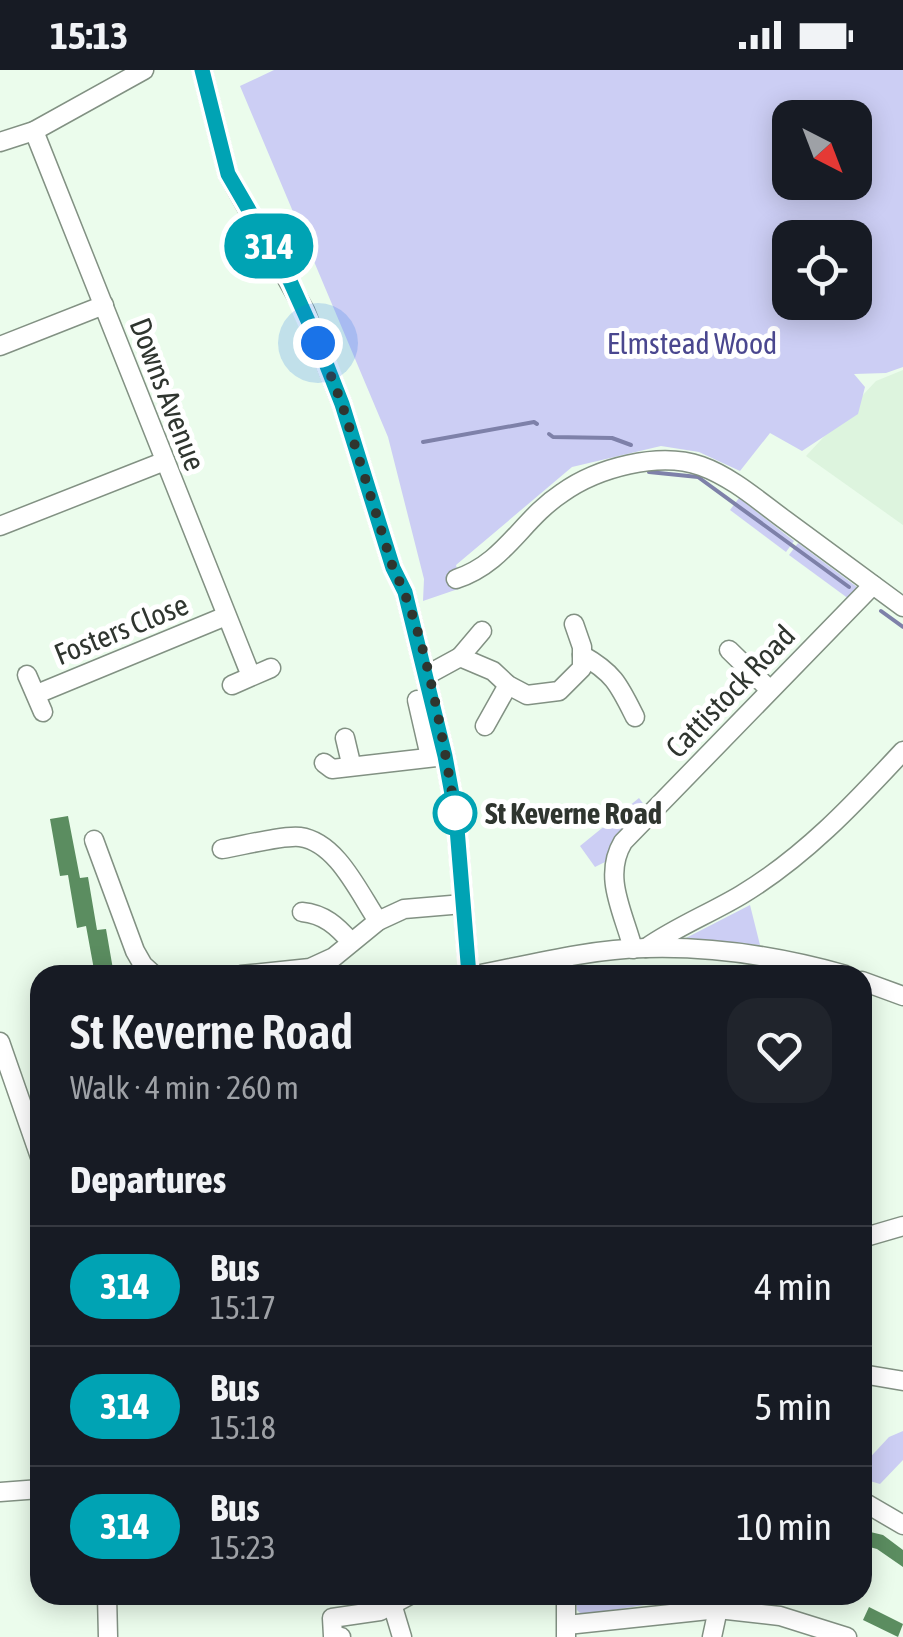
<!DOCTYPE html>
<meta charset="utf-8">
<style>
:root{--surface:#171b24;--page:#20242c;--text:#f1f3f6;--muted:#9ea1a6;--line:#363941}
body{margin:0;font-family:"Asap Condensed",sans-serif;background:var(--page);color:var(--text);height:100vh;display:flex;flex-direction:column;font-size:38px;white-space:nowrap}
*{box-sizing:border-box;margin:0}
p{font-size:32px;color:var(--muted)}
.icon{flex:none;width:55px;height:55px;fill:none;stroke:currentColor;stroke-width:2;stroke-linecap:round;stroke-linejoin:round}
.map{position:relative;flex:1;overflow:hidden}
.side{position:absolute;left:30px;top:895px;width:842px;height:640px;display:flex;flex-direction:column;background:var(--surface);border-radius:30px;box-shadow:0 5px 25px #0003}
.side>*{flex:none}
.badge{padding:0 20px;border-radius:32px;font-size:35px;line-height:65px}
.needle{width:65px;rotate:138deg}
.buttons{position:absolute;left:772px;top:30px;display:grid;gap:20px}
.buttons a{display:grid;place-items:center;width:100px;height:100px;border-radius:20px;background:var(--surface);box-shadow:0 5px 25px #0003;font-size:50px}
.you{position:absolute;width:50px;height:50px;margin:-25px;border:8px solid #fff;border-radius:50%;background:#1a73e8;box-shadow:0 0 0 15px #1a73e833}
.map>.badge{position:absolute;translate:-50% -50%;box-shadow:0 0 0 5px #fff}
h2{padding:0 40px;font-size:38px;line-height:90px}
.round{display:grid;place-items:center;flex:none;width:105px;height:105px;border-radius:30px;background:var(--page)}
.overview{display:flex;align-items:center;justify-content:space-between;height:170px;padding:0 40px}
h1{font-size:48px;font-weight:600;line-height:75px}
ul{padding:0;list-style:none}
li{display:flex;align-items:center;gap:30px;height:120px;padding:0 40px;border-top:2px solid var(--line)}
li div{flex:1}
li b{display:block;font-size:38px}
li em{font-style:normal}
li .badge{min-width:110px;font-weight:700;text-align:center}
.status{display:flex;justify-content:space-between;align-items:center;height:70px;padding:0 50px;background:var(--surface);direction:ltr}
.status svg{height:28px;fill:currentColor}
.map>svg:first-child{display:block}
.built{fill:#ddf4de}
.green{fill:#cccef4;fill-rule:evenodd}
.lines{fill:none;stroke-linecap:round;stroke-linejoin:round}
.stream{stroke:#7e81a9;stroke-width:4}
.building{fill:#5b8d60}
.minor-casing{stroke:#829183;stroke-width:21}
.minor{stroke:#fff;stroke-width:18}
.line-casing{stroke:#fff;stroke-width:22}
.line{stroke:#00a3b4;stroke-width:15}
.walk{stroke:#2f352f;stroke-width:10;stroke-dasharray:0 18}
.stop-dot{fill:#fff;stroke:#00a3b4;stroke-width:5}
.labels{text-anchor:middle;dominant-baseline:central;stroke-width:10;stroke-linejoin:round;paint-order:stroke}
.park-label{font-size:30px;fill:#4a478f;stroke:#fff}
.street-label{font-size:30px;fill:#2f352f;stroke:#fff}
.stop-label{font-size:30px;font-weight:bold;fill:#2f352f;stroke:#fff;text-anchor:start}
</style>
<div class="status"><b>15:13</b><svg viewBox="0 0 49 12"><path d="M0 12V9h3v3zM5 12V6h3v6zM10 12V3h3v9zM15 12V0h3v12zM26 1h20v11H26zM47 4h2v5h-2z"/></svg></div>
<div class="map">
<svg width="903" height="1567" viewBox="0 0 903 1567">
<rect width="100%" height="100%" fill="#ebfcec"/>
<!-- built -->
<polygon class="built" points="903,300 903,455 806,386 876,311"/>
<!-- green -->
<g class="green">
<path d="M274 0H903V297L886 303 854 304 865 317 858 344 802 381 770 363 740 401 699 382 661 376 572 397 456 495 461 518 423 531 424 509 388 367 240 16ZM790 48H855V112H790ZM790 168H855V232H790Z"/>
<polygon points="739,428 794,471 786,482 730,440"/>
<polygon points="798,473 857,517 849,529 789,485"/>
<polygon points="639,728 645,736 621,760 605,792 595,797 580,776"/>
<polygon points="750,835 760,875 684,869"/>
<polygon points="903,1361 903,1390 880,1414 863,1409 863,1395 889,1367"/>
<polygon points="576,1525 646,1525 647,1531 644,1535 582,1545 577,1540"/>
</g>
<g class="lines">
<!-- stream -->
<g class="stream">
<polyline points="549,364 553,367 612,368 631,375"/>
<polyline points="423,372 534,352 537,354"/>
<polyline points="649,402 698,407 849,517"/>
<polyline points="881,541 903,557"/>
</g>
</g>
<!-- building -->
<g class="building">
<polygon points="68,746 80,808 88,807 97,860 106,859 114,905 95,905 86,856 77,858 68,805 60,806 50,749"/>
<polygon points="862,1460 883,1465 903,1480 903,1497 877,1479 862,1475"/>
<polygon points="869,1537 903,1554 898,1567 863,1550"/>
</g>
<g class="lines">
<defs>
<g id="minor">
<polyline points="202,0 228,104 305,241 342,334 393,498 405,522 445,686 456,746 469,905"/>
<polyline points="34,61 251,606"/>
<polyline points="0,72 34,61 144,0"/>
<polyline points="0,276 104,235"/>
<polyline points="0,456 165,391"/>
<path d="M456 509C505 493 521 450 562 423 597 398 659 381 701 396 732 407 759 431 785 450 824 479 864 508 903 537"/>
<polyline points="729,580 770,620"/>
<path d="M582 585C614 603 619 615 635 647"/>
<polyline points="460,587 482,561"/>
<polyline points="27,605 43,642"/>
<polyline points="427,605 460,587 493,601 508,615 527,625 559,621 582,598 582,577 574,554"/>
<polyline points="232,615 271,598"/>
<polyline points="37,624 226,546"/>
<polyline points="417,630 428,678"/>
<polyline points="485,656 508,615"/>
<polyline points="345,668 350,689"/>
<polyline points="324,693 332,699 445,686"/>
<polyline points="94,770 135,881 143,895 154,905"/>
<path d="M222 779C241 776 283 765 300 767 337 772 359 823 378 851"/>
<path d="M302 842C324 844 337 856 351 872"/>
<path d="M646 878C676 857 709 844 741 825 804 787 853 735 903 681"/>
<path d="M633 879C624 843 602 807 623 772L873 515"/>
<polyline points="241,905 310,898 334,887 378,851 404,839 463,834"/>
<path d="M477 905C532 894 590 879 646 878 713 876 782 887 846 905"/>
<polyline points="862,911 903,926"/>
<polyline points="0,972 40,1087"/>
<polyline points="862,1168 903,1156"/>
<polyline points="862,1304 903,1311"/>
<polyline points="0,1422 40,1419"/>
<polyline points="862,1431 903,1455"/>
<polyline points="107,1525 108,1567"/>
<polyline points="393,1537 402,1567"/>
<polyline points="567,1555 718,1539 780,1546 847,1567"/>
<polyline points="341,1567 333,1566 332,1548 380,1541 410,1525"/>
<polyline points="566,1567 566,1525"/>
<polyline points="712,1567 718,1539"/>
</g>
</defs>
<!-- minor casing -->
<use href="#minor" class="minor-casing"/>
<!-- minor -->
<use href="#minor" class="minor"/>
</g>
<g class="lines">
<defs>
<polyline id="line" points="202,0 228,104 290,211 318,273 342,334 393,498 405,522 445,686 456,746 469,905"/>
</defs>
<!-- line casing -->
<use href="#line" class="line-casing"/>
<!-- line -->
<use href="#line" class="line"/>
<!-- walk -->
<path class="walk" d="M318 273 342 334 393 498C427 564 443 672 456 746L455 743"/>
</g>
<!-- markers -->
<circle class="stop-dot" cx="455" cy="743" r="20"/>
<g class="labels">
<!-- park labels -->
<g class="park-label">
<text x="692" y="273">Elmstead Wood</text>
</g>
<!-- street labels -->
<g class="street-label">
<text transform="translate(168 324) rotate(69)">Downs Avenue</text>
<text transform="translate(121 559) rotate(-22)">Fosters Close</text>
<text transform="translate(730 621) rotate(-46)">Cattistock Road</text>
</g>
<!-- stop labels -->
<g class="stop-label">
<text x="485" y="743">St Keverne Road</text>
</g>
</g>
</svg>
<div class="buttons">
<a><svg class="needle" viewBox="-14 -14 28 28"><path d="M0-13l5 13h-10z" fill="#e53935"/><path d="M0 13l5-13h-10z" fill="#9ea1a6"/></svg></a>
<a><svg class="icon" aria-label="locate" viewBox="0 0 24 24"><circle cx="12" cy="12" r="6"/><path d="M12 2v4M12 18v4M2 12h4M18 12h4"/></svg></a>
</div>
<div class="you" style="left:318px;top:273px"></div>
<b class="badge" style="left:269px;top:176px;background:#00a3b4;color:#fff">314</b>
<section class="side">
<div class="overview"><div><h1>St Keverne Road</h1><p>Walk · 4 min · 260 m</p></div><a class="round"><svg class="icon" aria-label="heart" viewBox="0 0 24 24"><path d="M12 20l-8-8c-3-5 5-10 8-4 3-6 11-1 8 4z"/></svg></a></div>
<h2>Departures</h2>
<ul>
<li><span class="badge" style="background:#00a3b4;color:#fff">314</span><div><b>Bus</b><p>15:17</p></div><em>4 min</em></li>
<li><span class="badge" style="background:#00a3b4;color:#fff">314</span><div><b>Bus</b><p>15:18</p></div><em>5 min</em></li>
<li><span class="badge" style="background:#00a3b4;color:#fff">314</span><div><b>Bus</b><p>15:23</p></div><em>10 min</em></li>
</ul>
</section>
</div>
